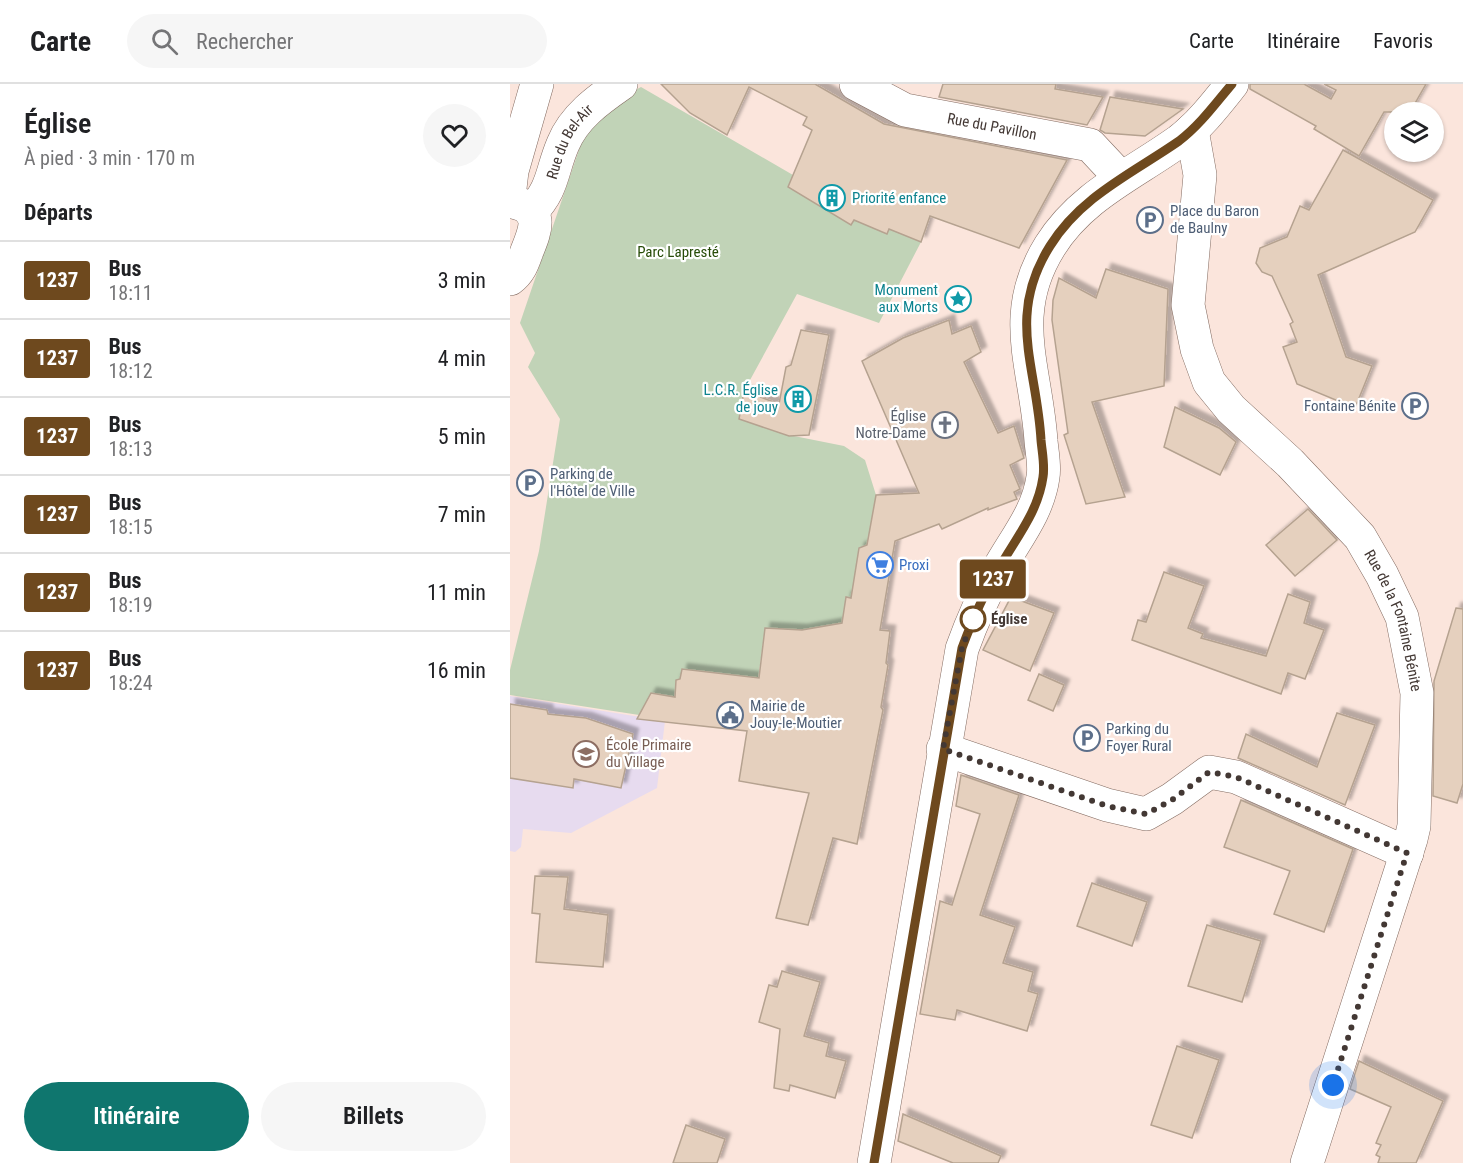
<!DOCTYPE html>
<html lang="fr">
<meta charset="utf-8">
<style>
:root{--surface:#fff;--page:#f6f6f6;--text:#202124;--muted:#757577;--line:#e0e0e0;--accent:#0f766e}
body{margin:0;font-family:"Roboto Condensed",sans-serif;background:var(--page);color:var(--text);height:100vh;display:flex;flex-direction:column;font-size:22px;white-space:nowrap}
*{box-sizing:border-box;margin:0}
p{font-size:20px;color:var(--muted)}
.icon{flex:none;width:33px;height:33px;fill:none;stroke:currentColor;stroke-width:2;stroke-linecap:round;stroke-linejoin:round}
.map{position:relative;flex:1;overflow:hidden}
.side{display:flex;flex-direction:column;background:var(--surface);width:510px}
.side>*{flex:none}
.badge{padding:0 12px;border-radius:4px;font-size:21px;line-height:39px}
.fabs{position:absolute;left:874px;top:18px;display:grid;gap:12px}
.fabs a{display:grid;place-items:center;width:60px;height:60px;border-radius:50%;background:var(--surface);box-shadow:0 2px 4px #0004;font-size:30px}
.you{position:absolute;width:30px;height:30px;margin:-15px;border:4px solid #fff;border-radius:50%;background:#1a73e8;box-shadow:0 0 0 9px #1a73e833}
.map>.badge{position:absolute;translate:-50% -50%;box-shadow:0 0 0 3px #fff}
h2{padding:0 24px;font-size:22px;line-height:54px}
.round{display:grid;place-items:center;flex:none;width:63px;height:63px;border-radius:32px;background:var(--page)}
.head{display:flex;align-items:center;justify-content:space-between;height:102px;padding:0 24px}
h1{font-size:28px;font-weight:600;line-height:45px}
.action{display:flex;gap:12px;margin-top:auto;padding:12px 24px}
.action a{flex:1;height:69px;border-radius:36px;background:var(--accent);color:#fff;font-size:24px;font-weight:600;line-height:69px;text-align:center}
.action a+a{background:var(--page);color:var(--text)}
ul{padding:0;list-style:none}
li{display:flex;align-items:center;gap:18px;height:78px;padding:0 24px;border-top:2px solid var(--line)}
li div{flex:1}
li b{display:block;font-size:22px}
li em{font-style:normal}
li .badge{min-width:66px;font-weight:700;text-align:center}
header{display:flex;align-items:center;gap:36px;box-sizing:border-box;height:84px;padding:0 30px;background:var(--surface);border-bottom:2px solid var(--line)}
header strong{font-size:28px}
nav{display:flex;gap:33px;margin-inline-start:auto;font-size:21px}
.search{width:420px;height:54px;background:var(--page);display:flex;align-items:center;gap:15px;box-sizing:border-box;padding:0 21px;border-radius:33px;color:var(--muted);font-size:22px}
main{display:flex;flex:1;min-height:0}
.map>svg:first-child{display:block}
.education{fill:#e7dbef}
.green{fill:#c1d3b7}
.building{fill:#e5d0be;stroke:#b5a290;stroke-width:1.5;filter:url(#shadow)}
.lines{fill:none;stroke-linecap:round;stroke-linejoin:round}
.street-casing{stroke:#836b61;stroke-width:34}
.secondary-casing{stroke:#836b61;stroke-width:34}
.street{stroke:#fff;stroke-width:33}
.secondary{stroke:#fff;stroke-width:33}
.line-casing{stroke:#fff;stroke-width:14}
.line{stroke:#6e491e;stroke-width:9}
.walk{stroke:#433834;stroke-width:6;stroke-dasharray:0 10.8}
.stop-dot{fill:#fff;stroke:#6e491e;stroke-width:3}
.labels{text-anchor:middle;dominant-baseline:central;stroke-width:4.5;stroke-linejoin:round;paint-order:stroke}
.street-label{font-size:15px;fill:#433834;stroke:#fff}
.culture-label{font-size:15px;fill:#0d838f;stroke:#fff;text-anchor:end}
.service-label{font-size:15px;fill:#4e5e75;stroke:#fff;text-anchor:start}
.park-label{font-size:15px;fill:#274c08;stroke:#fff}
.worship-label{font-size:15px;fill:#5b616d;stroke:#fff;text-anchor:end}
.shop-label{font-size:15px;fill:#366cbe;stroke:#fff;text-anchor:start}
.stop-label{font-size:15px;font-weight:bold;fill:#433834;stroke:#fff;text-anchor:start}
.education-label{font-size:15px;fill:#785e54;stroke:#fff;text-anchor:start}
</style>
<header>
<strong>Carte</strong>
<div class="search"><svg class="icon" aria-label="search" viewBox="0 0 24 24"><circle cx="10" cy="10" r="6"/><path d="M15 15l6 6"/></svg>Rechercher</div>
<nav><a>Carte</a><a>Itinéraire</a><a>Favoris</a></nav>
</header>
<main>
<section class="side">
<div class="head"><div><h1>Église</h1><p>À pied · 3 min · 170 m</p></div><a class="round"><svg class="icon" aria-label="heart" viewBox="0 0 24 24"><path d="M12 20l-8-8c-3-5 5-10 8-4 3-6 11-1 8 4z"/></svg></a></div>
<h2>Départs</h2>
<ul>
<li><span class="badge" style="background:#6e491e;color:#fff">1237</span><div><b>Bus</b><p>18:11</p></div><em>3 min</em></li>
<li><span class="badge" style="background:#6e491e;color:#fff">1237</span><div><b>Bus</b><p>18:12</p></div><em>4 min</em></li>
<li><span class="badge" style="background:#6e491e;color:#fff">1237</span><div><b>Bus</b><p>18:13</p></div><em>5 min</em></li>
<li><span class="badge" style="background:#6e491e;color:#fff">1237</span><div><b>Bus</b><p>18:15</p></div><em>7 min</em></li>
<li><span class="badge" style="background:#6e491e;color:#fff">1237</span><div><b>Bus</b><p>18:19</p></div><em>11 min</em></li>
<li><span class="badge" style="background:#6e491e;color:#fff">1237</span><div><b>Bus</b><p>18:24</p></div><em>16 min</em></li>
</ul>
<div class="action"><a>Itinéraire</a><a>Billets</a></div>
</section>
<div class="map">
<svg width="953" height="1079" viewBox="0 0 953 1079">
<defs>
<filter id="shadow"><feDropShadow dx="5.5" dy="-5.5" stdDeviation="1.5" flood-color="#0004"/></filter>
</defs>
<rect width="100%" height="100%" fill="#fbe5dc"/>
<!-- education -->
<polygon class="education" points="0,612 155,637 147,704 61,749 13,745 11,763 5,768 0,767"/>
<!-- green -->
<polygon class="green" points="131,3 283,91 278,103 377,150 379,145 411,158 369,239 287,210 234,307 229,335 284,352 334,362 355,376 366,411 357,461 349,464 346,485 352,492 348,515 336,513 331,544 292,546 255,544 247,603 210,589 172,585 170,595 166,597 162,639 155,635 0,611 0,586 29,467 50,335 18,283 25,269 10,239 75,48 99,20"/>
<!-- building -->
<g class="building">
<polygon points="151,0 305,0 374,40 557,76 509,164 420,132 411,158 379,145 377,150 344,136 341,141 278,103 302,46 293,41 297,33 239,3 217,51 180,29"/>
<polygon points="433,0 546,0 545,5 593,13 577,41 429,13"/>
<polygon points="740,0 794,0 821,15 826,6 814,0 916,0 900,28 874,28 849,72 804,45 806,42 740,5"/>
<polygon points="600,13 673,25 635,52 595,49 590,46"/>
<polygon points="833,66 923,116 905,148 808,191 836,273 862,282 845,324 787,300 773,263 787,258 780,240 783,238 762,192 752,188 746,179 750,164 777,153 790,122 799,126"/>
<polygon points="596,185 658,205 654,302 582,318 615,413 576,420 554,351 558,349 542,236 543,216 549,194 586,214"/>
<polygon points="439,236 442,250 461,242 471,268 454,278 488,349 504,342 514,374 500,381 510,405 504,408 507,415 478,426 478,424 432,445 429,440 385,457 370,546 380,547 376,579 378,581 371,623 373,626 347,760 323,754 298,841 266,834 299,709 229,697 237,647 127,635 141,609 165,613 166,596 170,595 172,585 249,594 255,544 292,546 332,539 336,513 341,514 349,464 357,461 366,411 409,409 352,277 393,254"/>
<polygon points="291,246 319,251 299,351 279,352 229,335 234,307 269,320 276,283 281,281"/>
<polygon points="665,323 709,344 726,358 710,391 654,363"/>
<polygon points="798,425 827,456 785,492 756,461"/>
<polygon points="654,488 694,502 678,544 693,550 691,554 756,572 778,510 800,518 794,539 814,546 795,595 778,589 771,610 622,556 628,536 636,538"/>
<polygon points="501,513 544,529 520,587 473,566"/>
<polygon points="946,524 953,525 953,700 947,719 923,712 924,597"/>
<polygon points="529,590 554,601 543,627 518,616"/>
<polygon points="0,620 37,626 38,630 76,634 123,650 111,704 64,695 63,704 0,694"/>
<polygon points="827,629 865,641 835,721 728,674 736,650 807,683"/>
<polygon points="451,691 509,711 470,831 505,843 493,879 523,888 518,907 528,910 517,947 447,926 445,936 410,930 430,817 442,821 470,730 446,722"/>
<polygon points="731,716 843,765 814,848 764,830 780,787 714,763"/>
<polygon points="25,792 58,793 54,825 98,831 93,883 26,878 30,830 22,829"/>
<polygon points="582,799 637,818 622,862 567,842"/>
<polygon points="697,841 751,857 732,918 678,902"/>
<polygon points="272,887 310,898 294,952 319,959 316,972 336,977 325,1014 280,1001 279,1007 264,1004 270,945 249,938 259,901 267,903"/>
<polygon points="667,962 709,976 682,1054 641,1041"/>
<polygon points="849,977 933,1017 906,1079 868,1079 870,1073 866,1071 871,1061 866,1059 881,1023 840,1005"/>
<polygon points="393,1030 491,1072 488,1079 443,1079 388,1057"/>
<polygon points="176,1041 215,1055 207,1079 163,1079"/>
</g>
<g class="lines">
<defs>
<g id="street">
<path id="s1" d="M346 0 395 26 580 61 610 93"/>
<path id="s2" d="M682 46 690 91 678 221 687 265 699 298 721 325 780 379 850 453 872 491 892 533 907 609 904 742 901 755 797 1079"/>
<polyline points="0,104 2,87 27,0"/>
<path id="s3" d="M21 128C44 104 41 88 53 60 64 33 88 16 111 0"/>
<path d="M0 195C10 188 13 178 17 167 26 145 34 125 3 118"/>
<polyline points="433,665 597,721 636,730 662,715 699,688 726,693 897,769"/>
</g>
<path id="secondary" d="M364 1079 452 565C462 537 473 512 488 486 505 455 528 429 533 393 535 382 532 368 531 357 526 283 497 231 540 162 571 112 623 90 669 57 690 41 706 20 722 0"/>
</defs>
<!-- street casing -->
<use href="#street" class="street-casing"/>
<!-- secondary casing -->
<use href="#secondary" class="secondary-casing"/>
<!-- street -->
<use href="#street" class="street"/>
<!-- secondary -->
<use href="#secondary" class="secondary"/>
</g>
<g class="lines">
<defs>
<path id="line" d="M364 1079 452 564C462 537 473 511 488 486 505 455 528 429 533 393 535 381 532 368 531 356 527 283 496 232 540 162 571 112 623 89 669 57 690 41 705 20 722 0"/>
</defs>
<!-- line casing -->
<use href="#line" class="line-casing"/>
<!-- line -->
<use href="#line" class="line"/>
<!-- walk -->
<polyline class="walk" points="463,535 452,564 433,665 597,722 636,730 662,716 699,688 726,693 897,769 823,1001"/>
</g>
<!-- icons -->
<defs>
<symbol id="building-ring" viewBox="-11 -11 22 22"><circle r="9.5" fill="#fff" stroke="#0f9aa8" stroke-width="1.5"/><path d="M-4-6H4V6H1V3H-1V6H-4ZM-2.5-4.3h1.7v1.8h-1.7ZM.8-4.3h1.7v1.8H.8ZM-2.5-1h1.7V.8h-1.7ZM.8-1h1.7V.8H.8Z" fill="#0f9aa8"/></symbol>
<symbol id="parking-ring" viewBox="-11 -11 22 22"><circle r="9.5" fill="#fff" stroke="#5c6f8a" stroke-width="1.5"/><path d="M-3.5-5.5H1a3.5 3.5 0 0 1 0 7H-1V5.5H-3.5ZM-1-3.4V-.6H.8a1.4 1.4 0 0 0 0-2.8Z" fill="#5c6f8a"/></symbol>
<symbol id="sight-ring" viewBox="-11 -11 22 22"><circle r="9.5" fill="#fff" stroke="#0f9aa8" stroke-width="1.5"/><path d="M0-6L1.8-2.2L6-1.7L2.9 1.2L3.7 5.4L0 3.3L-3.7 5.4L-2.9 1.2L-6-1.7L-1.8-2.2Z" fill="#0f9aa8"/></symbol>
<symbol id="church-ring" viewBox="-11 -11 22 22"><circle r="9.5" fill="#fff" stroke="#6b7280" stroke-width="1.5"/><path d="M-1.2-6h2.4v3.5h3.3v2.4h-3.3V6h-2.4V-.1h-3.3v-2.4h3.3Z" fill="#6b7280"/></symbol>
<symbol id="supermarket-ring" viewBox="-11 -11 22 22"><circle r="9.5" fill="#fff" stroke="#3f7fe0" stroke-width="1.5"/><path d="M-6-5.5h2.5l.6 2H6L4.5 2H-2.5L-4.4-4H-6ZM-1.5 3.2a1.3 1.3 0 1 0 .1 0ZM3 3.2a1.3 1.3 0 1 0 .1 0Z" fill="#3f7fe0"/></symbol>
<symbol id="civic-ring" viewBox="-11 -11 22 22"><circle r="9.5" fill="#fff" stroke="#5c6f8a" stroke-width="1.5"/><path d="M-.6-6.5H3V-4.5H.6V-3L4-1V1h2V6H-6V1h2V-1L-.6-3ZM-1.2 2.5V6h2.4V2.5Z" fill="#5c6f8a"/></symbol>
<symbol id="school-ring" viewBox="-11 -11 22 22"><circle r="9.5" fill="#fff" stroke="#8d6e63" stroke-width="1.5"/><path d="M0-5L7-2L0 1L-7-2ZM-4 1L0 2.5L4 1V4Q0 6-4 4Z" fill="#8d6e63"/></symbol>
</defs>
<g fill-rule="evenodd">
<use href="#building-ring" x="307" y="99" width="30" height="30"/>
<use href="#parking-ring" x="625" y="121" width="30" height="30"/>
<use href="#sight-ring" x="433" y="200" width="30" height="30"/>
<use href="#building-ring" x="273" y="300" width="30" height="30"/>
<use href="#parking-ring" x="890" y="307" width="30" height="30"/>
<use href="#church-ring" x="420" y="326" width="30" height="30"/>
<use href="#parking-ring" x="5" y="384" width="30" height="30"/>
<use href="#supermarket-ring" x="355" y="466" width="30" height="30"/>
<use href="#civic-ring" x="205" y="616" width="30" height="30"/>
<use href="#parking-ring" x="562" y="639" width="30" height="30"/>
<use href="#school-ring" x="61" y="655" width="30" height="30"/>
</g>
<!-- markers -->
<circle class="stop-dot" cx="463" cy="535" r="12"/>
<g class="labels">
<!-- street labels -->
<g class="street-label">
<text stroke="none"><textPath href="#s1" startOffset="144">Rue du Pavillon</textPath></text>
<text stroke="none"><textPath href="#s3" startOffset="81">Rue du Bel-Air</textPath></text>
<text stroke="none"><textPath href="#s2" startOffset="564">Rue de la Fontaine Bénite</textPath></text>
</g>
<!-- culture labels -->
<g class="culture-label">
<text x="342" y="114" text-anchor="start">Priorité enfance</text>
<text x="428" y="206">Monument<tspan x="428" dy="17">aux Morts</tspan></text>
<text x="268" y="306">L.C.R. Église<tspan x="268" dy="17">de jouy</tspan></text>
</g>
<!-- service labels -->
<g class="service-label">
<text x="660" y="127">Place du Baron<tspan x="660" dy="17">de Baulny</tspan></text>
<text x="886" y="322" text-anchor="end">Fontaine Bénite</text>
<text x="40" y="390">Parking de<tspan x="40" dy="17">l'Hôtel de Ville</tspan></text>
<text x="240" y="622">Mairie de<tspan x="240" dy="17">Jouy-le-Moutier</tspan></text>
<text x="596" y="645">Parking du<tspan x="596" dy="17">Foyer Rural</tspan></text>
</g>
<!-- park labels -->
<g class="park-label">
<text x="168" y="168">Parc Lapresté</text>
</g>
<!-- worship labels -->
<g class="worship-label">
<text x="416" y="332">Église<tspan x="416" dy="17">Notre-Dame</tspan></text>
</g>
<!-- shop labels -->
<g class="shop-label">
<text x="389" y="481">Proxi</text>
</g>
<!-- stop labels -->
<g class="stop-label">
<text x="481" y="535">Église</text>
</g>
<!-- education labels -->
<g class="education-label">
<text x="96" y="661">École Primaire<tspan x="96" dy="17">du Village</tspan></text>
</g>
</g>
</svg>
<div class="fabs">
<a><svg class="icon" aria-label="layers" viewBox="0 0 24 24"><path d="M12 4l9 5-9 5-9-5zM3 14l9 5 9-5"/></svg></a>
</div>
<div class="you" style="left:823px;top:1001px"></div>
<b class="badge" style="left:483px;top:495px;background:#6e491e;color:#fff">1237</b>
</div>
</main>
